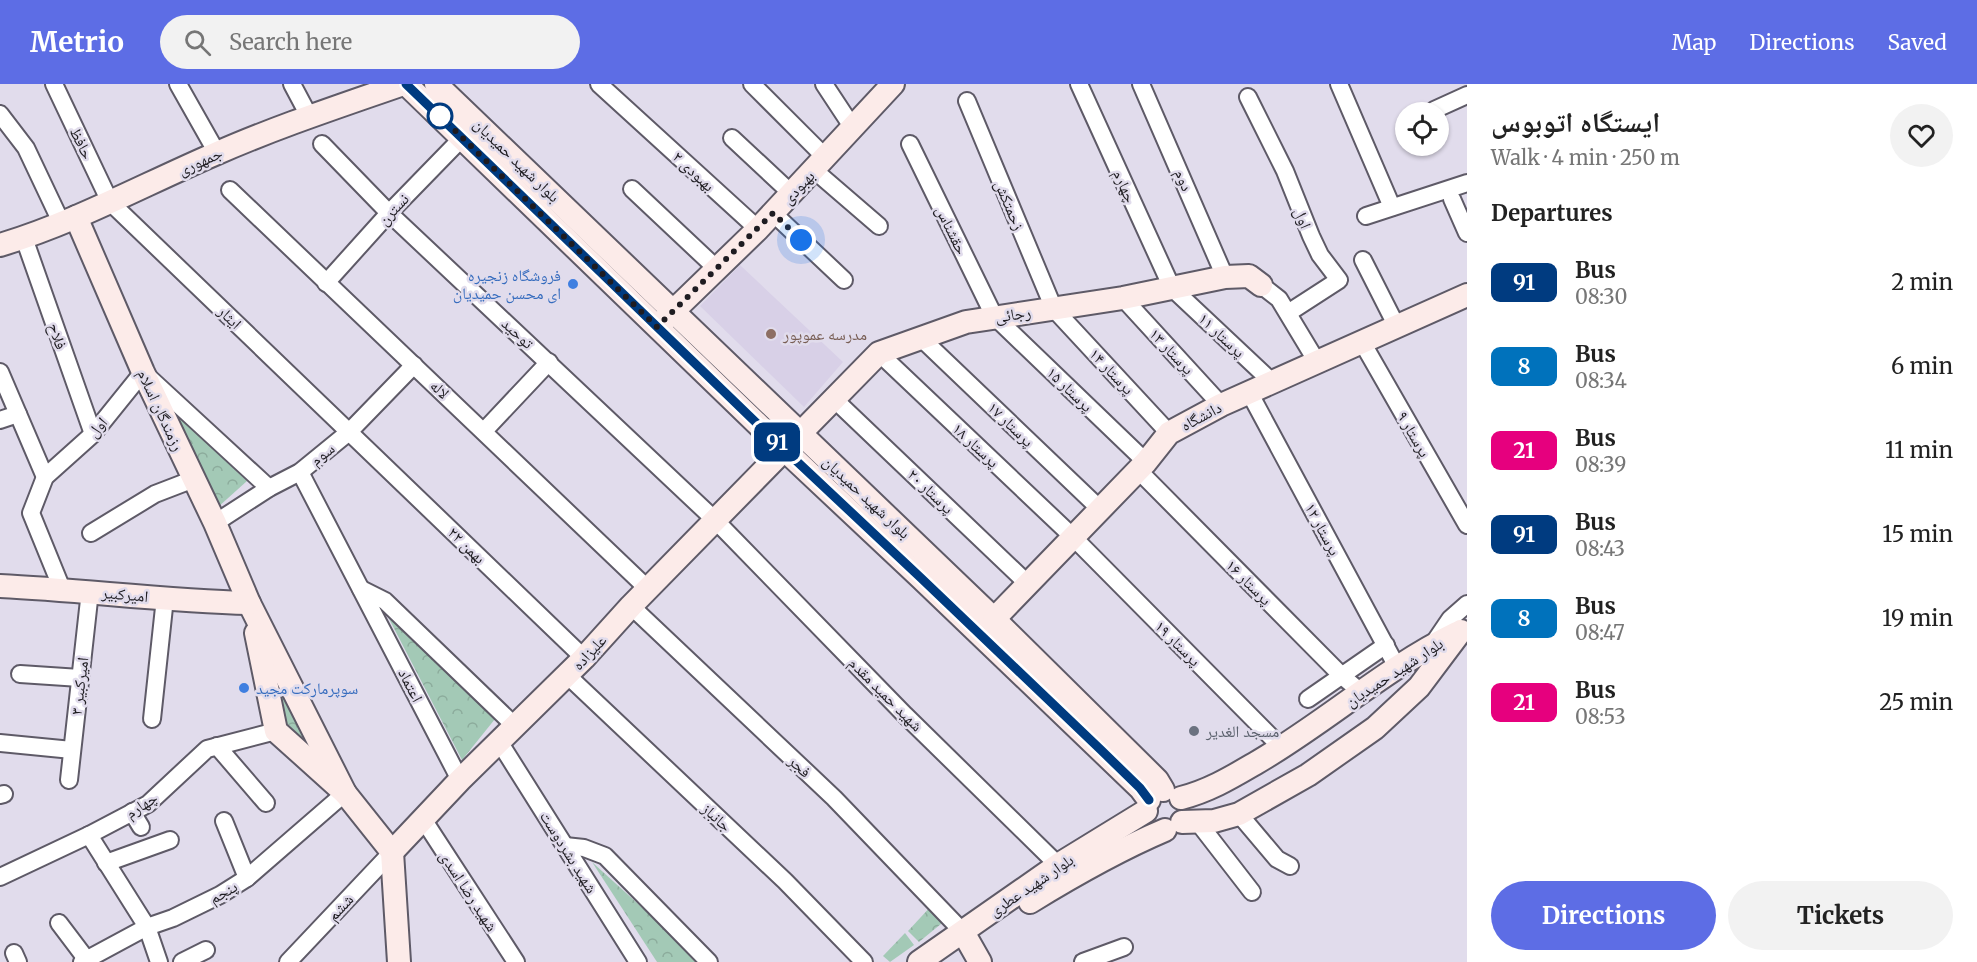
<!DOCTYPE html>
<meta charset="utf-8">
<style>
:root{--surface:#fff;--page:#f2f2f2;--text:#222;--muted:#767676;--accent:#5d6de5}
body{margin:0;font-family:Merriweather,"Noto Naskh Arabic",serif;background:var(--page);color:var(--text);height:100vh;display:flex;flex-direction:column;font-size:22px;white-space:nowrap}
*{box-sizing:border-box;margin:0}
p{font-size:20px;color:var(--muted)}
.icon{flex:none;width:33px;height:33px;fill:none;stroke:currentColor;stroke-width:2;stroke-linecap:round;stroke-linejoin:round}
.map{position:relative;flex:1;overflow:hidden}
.sheet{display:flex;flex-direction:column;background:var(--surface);width:510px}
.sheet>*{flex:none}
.badge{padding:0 12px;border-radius:9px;font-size:21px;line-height:39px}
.tools{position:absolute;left:1395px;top:18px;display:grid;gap:12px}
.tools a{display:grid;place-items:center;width:54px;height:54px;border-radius:50%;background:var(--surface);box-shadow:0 2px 4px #0004;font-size:30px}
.you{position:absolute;width:30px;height:30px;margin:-15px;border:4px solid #fff;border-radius:50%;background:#1a73e8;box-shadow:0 0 0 9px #1a73e833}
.map>.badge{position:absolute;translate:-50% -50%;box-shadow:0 0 0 3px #fff}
h2{padding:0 24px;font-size:22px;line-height:54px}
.round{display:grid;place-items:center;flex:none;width:63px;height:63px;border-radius:32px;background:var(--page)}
.summary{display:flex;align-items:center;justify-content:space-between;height:102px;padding:0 24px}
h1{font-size:28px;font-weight:700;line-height:45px}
.cta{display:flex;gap:12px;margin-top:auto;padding:12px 24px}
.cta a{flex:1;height:69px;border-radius:36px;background:var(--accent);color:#fff;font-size:24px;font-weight:700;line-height:69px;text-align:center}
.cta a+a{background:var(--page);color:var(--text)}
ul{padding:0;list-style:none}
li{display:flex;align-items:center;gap:18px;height:84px;padding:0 24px}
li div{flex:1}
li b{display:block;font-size:22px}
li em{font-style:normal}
li .badge{min-width:66px;font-weight:700;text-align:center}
header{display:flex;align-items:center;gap:36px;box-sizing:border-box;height:84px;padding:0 30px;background:var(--accent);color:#fff}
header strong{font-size:28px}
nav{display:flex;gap:33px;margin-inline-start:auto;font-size:21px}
.search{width:420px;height:54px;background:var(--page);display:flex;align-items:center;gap:15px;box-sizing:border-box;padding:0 21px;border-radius:33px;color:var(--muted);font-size:22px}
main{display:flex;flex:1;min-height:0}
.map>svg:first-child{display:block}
.built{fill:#d8d0e7}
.park{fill:url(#park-crowns)}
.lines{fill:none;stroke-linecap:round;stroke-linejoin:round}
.street-casing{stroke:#5e5a67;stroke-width:20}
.secondary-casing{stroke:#5e5a67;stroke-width:26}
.street{stroke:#fff;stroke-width:16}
.secondary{stroke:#fcebe9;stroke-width:22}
.line-casing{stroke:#fff;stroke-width:14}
.line{stroke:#003b80;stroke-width:9}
.walk{stroke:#1e1c21;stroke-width:6;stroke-dasharray:0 10.8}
.stop-dot{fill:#fff;stroke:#003b80;stroke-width:3}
.shop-dot{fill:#3f7fe0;stroke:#e1dcec;stroke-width:2}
.education-dot{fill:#8d6e63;stroke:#e1dcec;stroke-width:2}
.worship-dot{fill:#6b7280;stroke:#e1dcec;stroke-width:2}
.labels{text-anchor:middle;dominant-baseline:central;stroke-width:5;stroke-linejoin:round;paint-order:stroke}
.street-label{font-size:16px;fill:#1e1c21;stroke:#e1dcec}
.shop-label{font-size:16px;fill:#366cbe;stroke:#e1dcec;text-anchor:end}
.education-label{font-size:16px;fill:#785e54;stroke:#e1dcec;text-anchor:start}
.worship-label{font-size:16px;fill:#5b616d;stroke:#e1dcec;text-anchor:start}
</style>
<header>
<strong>Metrio</strong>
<div class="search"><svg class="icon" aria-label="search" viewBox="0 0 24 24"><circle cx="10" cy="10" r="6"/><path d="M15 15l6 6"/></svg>Search here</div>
<nav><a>Map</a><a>Directions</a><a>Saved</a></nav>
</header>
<main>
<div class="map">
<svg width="1467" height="878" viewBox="0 0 1467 878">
<defs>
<pattern id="park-crowns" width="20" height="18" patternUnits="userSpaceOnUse" patternTransform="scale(1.5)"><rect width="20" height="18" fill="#a3c9b6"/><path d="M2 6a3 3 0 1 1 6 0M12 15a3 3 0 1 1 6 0" fill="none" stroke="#8cac9c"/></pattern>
</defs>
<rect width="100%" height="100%" fill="#e1dcec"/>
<!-- built -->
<polygon class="built" points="740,181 843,278 804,323 700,222"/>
<!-- park -->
<g class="park">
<polygon points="176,330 247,397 217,424"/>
<polygon points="383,523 495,635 462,676"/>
<polygon points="264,558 326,676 279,632"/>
<polygon points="592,778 702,878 657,878"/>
<polygon points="933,820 947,835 919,858 908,847"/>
<polygon points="905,849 914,861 890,878 883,872"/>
</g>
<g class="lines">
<defs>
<g id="street">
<polyline points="54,0 110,118 584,574"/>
<polyline points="178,0 217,69"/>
<polyline points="292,0 309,32"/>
<polyline points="599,0 758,145"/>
<polyline points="752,0 825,73"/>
<polyline points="824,0 853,44"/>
<polyline points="1079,0 1172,204 1272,298"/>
<polyline points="1141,0 1225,193"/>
<polyline points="1339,0 1392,123"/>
<polyline points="1248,13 1285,87 1311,152 1320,171 1339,196 1288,229"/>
<polyline points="967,17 1054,225 1169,349"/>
<polyline points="1434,26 1467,11"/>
<polyline points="0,30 26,64 61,138"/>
<polyline points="732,54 792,110"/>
<polyline points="322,60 389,129 716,437 905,631 1058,781"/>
<polyline points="910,60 994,232 1146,378"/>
<polyline points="814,86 879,142"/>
<polyline points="632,105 716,184"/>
<polyline points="230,106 648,505"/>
<polyline points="1452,115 1467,149"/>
<polyline points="773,129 844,196"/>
<polyline points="1366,132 1467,99"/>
<polyline points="24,154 93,350"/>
<polyline points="1363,176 1397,243"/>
<polyline points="326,199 389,129 462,54"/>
<polyline points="1261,201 1279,215 1317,278"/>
<polyline points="1123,214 1221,321"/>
<polyline points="921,254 1100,425"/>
<polyline points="1362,258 1467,441"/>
<polyline points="879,269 1073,453 1282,664"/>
<polyline points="0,288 45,393"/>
<polyline points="1249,308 1397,583"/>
<polyline points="834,315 1028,500"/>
<polyline points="0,336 18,330"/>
<polyline points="484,347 549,278"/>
<polyline points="1138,386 1342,592 1361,608"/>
<polyline points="300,388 460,696"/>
<polyline points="215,439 269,404 300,388 349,348 414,281"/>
<polyline points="91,449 155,410 194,395"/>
<polyline points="62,505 31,429 45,393 93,350 143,288 269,404"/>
<polyline points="361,505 385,517 516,643"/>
<polyline points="631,522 834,714 963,848"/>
<polyline points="1433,560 1450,535 1467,520"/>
<polyline points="20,590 80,594"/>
<polyline points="567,591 785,797 864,878"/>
<polyline points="1308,615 1386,561"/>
<polyline points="152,635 165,514"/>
<polyline points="0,659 72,666"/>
<polyline points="500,659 638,878"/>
<polyline points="217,662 266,719"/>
<polyline points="69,696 90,507"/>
<polyline points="0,711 4,710"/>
<polyline points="132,728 141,743"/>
<polyline points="1239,730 1277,775 1290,782"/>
<polyline points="423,735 516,878"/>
<polyline points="224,737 247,794"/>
<polyline points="1197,737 1252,808"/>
<polyline points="89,751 147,843 159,878"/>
<polyline points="565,762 584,764 605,772 709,878"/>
<polyline points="106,779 170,756"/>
<polyline points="0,793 89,751 148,720 207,665 276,647"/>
<polyline points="59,839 87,876"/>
<polyline points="14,869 18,878"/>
<polyline points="82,878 147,843 173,834 220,811 247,794 345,709"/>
<polyline points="182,878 206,866"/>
<polyline points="288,878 392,768"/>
<polyline points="1083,878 1124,863"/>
</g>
<g id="secondary">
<polyline points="406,0 772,354 921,494 1140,704 1149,716"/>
<polyline points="436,0 994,535 1157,696 1163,706"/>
<polyline points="76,133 143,288 215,439 249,519 345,709"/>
<path d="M0 161C74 139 143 101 215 70 276 43 340 22 403 0"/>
<polyline points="662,238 758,145 893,0"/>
<path d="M0 502C83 506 166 517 249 519"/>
<polyline points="994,535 1146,378 1169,349 1221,321 1467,211"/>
<polyline points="256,549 276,647 345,709 392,768 399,878"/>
<path d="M1181 714C1209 707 1232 693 1256 679 1325 639 1385 584 1457 549"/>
<polyline points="1182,738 1214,737 1239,730 1308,691 1375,644 1419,603 1461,547"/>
<polyline points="392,768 460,696 584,574 631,522 879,269 966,238 1123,214 1225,193 1249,192 1261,201"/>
<path d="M1030 818C1074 791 1118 766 1165 746"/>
<polyline points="963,848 980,878"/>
<polyline points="919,878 1058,781 1146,727"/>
</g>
</defs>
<!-- street casing -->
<use href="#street" class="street-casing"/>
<!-- secondary casing -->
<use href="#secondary" class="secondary-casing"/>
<!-- street -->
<use href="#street" class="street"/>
<!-- secondary -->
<use href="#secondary" class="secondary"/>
</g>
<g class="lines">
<defs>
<polyline id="line" points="406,0 772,354 921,494 1101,666 1140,704 1149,716"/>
</defs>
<!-- line casing -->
<use href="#line" class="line-casing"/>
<!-- line -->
<use href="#line" class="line"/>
<!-- walk -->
<polyline class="walk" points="440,32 657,243 773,129 801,156"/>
</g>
<!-- markers -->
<circle class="stop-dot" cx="440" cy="32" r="12"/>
<g class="shop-dot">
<circle cx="573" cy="200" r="6"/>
<circle cx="244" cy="604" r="6"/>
</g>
<circle class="education-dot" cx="771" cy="250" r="6"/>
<circle class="worship-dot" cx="1194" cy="647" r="6"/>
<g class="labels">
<!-- street labels -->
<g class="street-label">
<text transform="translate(82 59) rotate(64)">حافظ</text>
<text transform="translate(517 76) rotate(44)">بلوار شهید حمیدیان</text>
<text transform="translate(200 77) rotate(-24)">جمهوری</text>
<text transform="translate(694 87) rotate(43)">بهبودی ۲</text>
<text transform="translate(1184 96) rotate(67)">دوم</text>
<text transform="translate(1125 102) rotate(66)">چهارم</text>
<text transform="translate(798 103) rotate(-47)">بهبودی</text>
<text transform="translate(1010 121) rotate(67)">زحمتکش</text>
<text transform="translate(393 125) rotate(-47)">نسترن</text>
<text transform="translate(1303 134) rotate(68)">اول</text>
<text transform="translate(952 146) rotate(64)">حقشناس</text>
<text transform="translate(1013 230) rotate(-8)">رجائی</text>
<text transform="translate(230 233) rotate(44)">ایثار</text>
<text transform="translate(518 249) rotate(43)">توحید</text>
<text transform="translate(1222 251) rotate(43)">پرستار ۱۱</text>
<text transform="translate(58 252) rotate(71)">فلاح</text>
<text transform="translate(1172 267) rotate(47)">پرستار ۱۳</text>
<text transform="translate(1112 287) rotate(47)">پرستار ۱۴</text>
<text transform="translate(440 305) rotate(43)">لاله</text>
<text transform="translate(1070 305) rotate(44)">پرستار ۱۵</text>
<text transform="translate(161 326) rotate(65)">رزمندگان اسلام</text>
<text transform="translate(1201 332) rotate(-28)">دانشگاه</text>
<text transform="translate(1011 340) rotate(44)">پرستار ۱۷</text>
<text transform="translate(97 343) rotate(-49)">اول</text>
<text transform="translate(1414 350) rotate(60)">پرستار ۹</text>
<text transform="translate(976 361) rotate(43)">پرستار ۱۸</text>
<text transform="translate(322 370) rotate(-39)">سوم</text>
<text transform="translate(931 407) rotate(44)">پرستار ۲۰</text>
<text transform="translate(867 413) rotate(43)">بلوار شهید حمیدیان</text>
<text transform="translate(1323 445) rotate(62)">پرستار ۱۲</text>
<text transform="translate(467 461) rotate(44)">۲۲ بهمن</text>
<text transform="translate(1249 498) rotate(45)">پرستار ۱۶</text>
<text transform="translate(125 510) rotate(5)">امیرکبیر</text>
<text transform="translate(1178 559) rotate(45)">پرستار ۱۹</text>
<text transform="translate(589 568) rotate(-47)">علیزاده</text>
<text transform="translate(1394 588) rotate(-33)">بلوار شهید حمیدیان</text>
<text transform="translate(411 601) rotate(63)">اعتماد</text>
<text transform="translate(79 602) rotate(-83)">امیرکبیر ۳</text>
<text transform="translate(886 610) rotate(45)">شهید حمید مقدم</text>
<text transform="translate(800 682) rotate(43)">فجر</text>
<text transform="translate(141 721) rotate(-33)">چهارم</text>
<text transform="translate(717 733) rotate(43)">جانباز</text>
<text transform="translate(569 768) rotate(58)">شهید بشردوست</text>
<text transform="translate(1031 801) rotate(-34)">بلوار شهید عطری</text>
<text transform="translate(469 807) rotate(57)">شهید رضا اسدی</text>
<text transform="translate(223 808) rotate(-30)">پنجم</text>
<text transform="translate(340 823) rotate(-47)">ششم</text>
</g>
<!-- shop labels -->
<g class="shop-label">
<text x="561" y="191">فروشگاه زنجیره<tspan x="561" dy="18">ای محسن حمیدیان</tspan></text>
<text x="256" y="604" text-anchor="start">سوپرمارکت مجید</text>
</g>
<!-- education labels -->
<g class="education-label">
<text x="783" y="250">مدرسه عموپور</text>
</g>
<!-- worship labels -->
<g class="worship-label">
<text x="1206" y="647">مسجد الغدیر</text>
</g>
</g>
</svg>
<div class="tools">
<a><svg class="icon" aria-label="locate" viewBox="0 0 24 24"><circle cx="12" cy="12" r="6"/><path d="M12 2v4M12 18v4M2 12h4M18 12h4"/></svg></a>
</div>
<div class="you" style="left:801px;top:156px"></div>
<b class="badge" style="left:777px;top:358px;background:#003b80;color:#fff">91</b>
</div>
<section class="sheet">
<div class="summary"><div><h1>ایستگاه اتوبوس</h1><p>Walk · 4 min · 250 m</p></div><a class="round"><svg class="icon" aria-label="heart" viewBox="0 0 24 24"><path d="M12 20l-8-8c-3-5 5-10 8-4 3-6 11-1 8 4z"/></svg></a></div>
<h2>Departures</h2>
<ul>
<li><span class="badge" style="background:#003b80;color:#fff">91</span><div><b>Bus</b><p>08:30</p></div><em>2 min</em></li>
<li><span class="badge" style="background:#0072bc;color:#fff">8</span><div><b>Bus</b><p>08:34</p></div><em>6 min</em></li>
<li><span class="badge" style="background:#e6007e;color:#fff">21</span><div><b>Bus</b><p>08:39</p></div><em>11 min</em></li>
<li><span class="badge" style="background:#003b80;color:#fff">91</span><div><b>Bus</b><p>08:43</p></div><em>15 min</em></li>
<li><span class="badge" style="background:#0072bc;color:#fff">8</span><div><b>Bus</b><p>08:47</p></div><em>19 min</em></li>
<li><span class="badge" style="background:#e6007e;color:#fff">21</span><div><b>Bus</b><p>08:53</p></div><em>25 min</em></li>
</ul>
<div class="cta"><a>Directions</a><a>Tickets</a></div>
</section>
</main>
